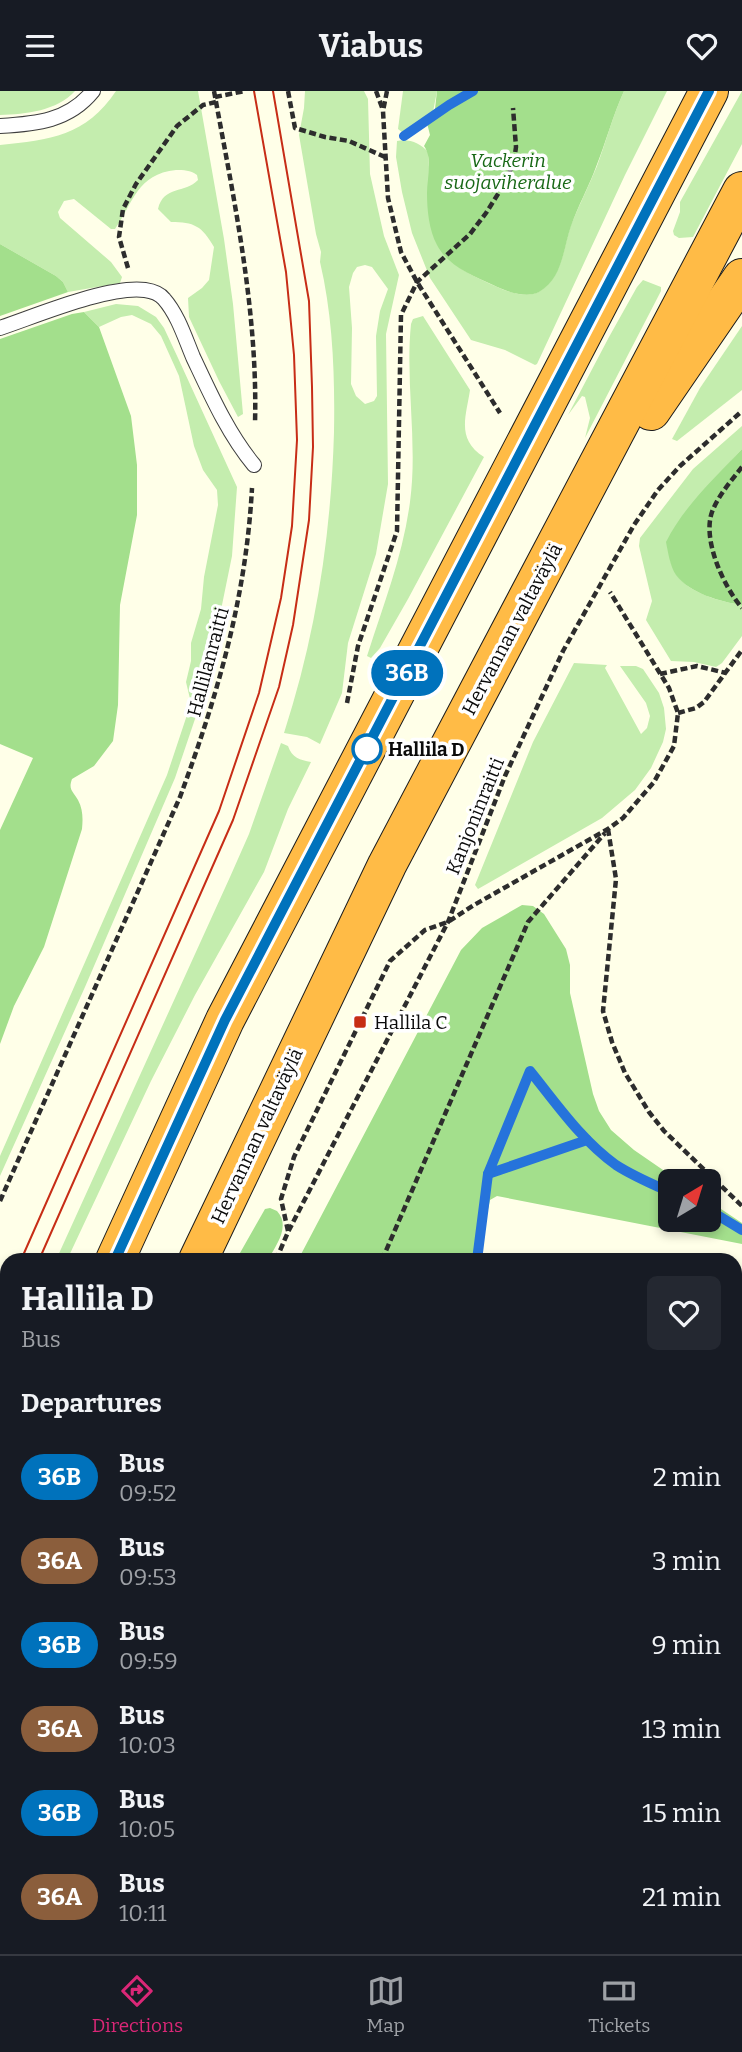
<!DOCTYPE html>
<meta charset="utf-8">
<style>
:root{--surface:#171b24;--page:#242831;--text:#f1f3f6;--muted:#9ea1a6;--line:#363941;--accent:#db2777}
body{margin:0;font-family:Bitter,serif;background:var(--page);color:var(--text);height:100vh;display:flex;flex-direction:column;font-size:26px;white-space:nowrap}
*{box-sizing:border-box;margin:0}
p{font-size:23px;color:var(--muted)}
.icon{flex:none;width:38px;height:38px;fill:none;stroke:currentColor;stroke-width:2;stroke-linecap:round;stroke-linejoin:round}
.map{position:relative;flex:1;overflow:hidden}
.details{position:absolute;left:0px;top:1162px;width:742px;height:702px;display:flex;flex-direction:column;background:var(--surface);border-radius:21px 21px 0 0;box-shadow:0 4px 10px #0003}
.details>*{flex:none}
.badge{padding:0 14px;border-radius:23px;font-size:24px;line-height:46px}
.needle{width:46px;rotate:38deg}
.fabs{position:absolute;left:658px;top:1078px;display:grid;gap:14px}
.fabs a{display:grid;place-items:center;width:63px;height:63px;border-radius:10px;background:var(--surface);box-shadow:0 4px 10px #0003;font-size:35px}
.map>.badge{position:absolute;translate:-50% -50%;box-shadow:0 0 0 4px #fff}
h2{padding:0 21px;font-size:26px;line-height:63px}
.round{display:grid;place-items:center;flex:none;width:74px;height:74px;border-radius:10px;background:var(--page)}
.overview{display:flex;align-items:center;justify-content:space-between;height:119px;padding:0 21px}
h1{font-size:33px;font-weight:700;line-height:52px}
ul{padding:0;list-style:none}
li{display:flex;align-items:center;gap:21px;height:84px;padding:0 21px}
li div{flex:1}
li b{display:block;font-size:26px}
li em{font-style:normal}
li .badge{min-width:77px;font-weight:700;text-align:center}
header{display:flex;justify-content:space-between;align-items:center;height:91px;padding:0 21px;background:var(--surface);font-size:32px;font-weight:700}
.menu{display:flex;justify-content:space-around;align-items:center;height:98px;border-top:2px solid var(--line);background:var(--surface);font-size:19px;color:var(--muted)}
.menu a{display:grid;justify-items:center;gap:4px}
.menu .on{color:var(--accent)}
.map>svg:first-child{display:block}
.green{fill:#c4edae;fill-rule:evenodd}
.forest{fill:#a3df8c}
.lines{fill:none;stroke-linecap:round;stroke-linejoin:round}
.stream{stroke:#2673db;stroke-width:10}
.lane-casing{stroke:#3e3e3e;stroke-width:16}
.street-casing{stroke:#3e3e3e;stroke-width:28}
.highway-casing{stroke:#1c1c1c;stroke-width:40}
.path{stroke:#2d2d2d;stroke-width:4.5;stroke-dasharray:7 3.5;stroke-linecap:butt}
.lane{stroke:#fff;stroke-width:14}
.street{stroke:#fff;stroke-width:26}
.highway{stroke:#ffbb46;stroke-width:38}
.tram{stroke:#c72d16;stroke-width:2}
.line-casing{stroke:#fff;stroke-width:16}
.line{stroke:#0072bc;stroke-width:10}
.stop-dot{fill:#fff;stroke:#0072bc;stroke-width:3.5}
.poi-dot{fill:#c72d16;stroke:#fff;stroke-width:2.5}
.labels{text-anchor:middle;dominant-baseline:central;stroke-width:7;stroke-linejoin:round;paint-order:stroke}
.park-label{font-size:19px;font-style:italic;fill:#186816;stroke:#fff}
.street-label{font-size:19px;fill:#0b0b0b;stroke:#fff}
.stop-label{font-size:19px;font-weight:bold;fill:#0b0b0b;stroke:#fff;text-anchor:start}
.poi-label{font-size:19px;fill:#0b0b0b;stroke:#fff;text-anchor:start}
</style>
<header><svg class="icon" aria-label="menu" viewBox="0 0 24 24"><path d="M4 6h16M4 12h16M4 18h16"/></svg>Viabus<svg class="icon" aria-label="heart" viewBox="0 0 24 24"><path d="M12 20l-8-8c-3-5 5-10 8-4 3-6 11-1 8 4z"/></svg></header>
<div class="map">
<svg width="742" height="1863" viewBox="0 0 742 1863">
<rect width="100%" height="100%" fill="#ffffe8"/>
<!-- green -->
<g class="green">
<path d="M0 0H75C57 20 26 23 0 24Z"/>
<path d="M116 0H198L224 148 233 213 243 323 238 326 219 290 189 226 188 207 202 197 209 189 214 156C202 135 194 131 171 131L158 118C164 94 185 103 198 89L197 84C190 79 184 79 176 79 137 83 133 112 115 138H111L74 108 64 110 58 121 60 127 111 171 122 186 120 192 68 201 63 191 56 185 0 153V54C50 49 86 45 116 0Z"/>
<path d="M305 0H364L368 8 370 83 384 145 399 184 386 243 388 393 376 463 348 552 342 602 320 653 307 646 284 642C316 543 331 445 334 341 335 285 333 226 320 171L321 161 316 143 299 44 304 17ZM365 174 372 176 388 198 380 220 376 245 377 305 374 310 365 313 356 305 351 293 352 237 349 196 353 182 357 176Z"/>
<polygon points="403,0 437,0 433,21 409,39 402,41 398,38"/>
<path d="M624 0H667L625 84 537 273 535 274 505 259 471 249 430 187 412 142 402 101 396 66 397 50C408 47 421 52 428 61 434 123 414 159 484 190 499 197 524 210 540 200 563 185 563 157 571 134 579 114 589 95 597 75 606 51 613 24 624 0Z"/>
<polygon points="742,0 742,53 693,146 679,147 674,144 673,140 680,121 680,111"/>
<polygon points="643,189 661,196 661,200 585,347 590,327 585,306 582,305 568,324 609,246 637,196"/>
<polygon points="116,213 138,215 156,226 164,237 178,267 237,396 232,465 213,558 195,628 175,687 85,896 0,1085 0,1065 167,684 191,612 186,591 191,570 191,552 201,518 204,486 218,414 217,399 203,379 194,355 179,285 161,245 151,233 132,224 121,226 99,236 84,221"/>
<path d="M423 225 470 299C466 326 456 348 484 366L408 508 380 557 371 567 367 565 368 562C384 512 403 464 410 411 418 352 405 292 411 233L413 228Z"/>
<polygon points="742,235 742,299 677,350 672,348 700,297"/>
<path d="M742 335V358L699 405 670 467C671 472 673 478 676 483 688 502 721 511 742 514V545L722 572 716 576 694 571 671 570 646 529 652 510 639 455 640 447 693 378Z"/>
<polygon points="574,572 607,574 605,577 641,643 647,637 650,625 646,612 620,575 636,575 643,578 659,602 664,617 666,638 663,651 651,677 635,699 602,727 478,798 475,794 533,651"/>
<path d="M281 652 288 655C292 667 300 669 311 671L288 718 264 781 195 904 151 990 67 1169H56L230 786 249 743Z"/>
</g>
<!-- forest -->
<g class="forest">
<path d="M437 0H624C613 24 606 51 596 76 589 95 578 115 571 135 563 158 563 187 539 201 526 208 505 200 493 194 473 185 448 175 437 154 429 139 427 119 427 102 427 88 433 67 424 55L430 44 426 28 435 18Z"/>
<polygon points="0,153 56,185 63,191 68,201 0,225"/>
<path d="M84 221 99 236 131 325 137 374V424L120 514 118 614 113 650 94 675 72 688C68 699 73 700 78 709 83 718 83 728 82 738L44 856 14 915 0 953V739L33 667 0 653V248L72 223Z"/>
<path d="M742 358V514C721 511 689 502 676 484 670 475 668 461 666 451 684 415 715 387 742 358Z"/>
<polygon points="522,814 533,815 544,823 566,858 570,874 570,902 593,1003 599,1020 611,1039 634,1059 679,1090 670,1090 670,1129 709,1129 709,1110 742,1132 742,1153 497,1105 490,1109 477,1169 298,1169 461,859 482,837"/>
<path d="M270 1117 277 1120C291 1135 276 1154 268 1169H236L265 1118Z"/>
<polygon points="7,1666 7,1857 94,1857 92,1863 0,1863 0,1683"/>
<polygon points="130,1857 357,1857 355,1863 127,1863"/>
</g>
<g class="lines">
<!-- stream -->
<g class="stream">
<polyline points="404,45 449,14 473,0"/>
<polyline points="488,1083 587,1049"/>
<polyline points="709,1119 742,1139"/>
<path d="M477 1169 488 1083 530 980C556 1012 581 1049 616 1074 633 1085 652 1093 670 1101"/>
</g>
<defs>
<g id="lane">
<path d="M0 35C36 33 69 30 93 0"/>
<path d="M0 237C36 225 109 194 145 199 152 200 160 203 164 208 178 224 185 247 193 266 210 302 228 343 254 374"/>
</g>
<g id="street">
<polyline points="735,1580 742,1581"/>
<polyline points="735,1796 742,1797"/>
</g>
<g id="highway">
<polyline points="651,320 742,187"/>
<polyline points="115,1169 225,929 709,0"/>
<polyline points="198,1169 387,774 742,100"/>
<polyline points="0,1436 7,1419"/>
<polyline points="0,1607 7,1590"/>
</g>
</defs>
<!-- lane casing -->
<use href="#lane" class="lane-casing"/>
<!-- street casing -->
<use href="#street" class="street-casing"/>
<!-- highway casing -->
<use href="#highway" class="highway-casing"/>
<!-- path -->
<g class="path">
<path d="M214 0C234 109 258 221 255 332"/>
<polyline points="288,0 295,37 325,46 349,50 385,66"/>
<polyline points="376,0 383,19"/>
<polyline points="387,0 383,20 388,107 401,161 417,191 500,322"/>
<polyline points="215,6 245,0"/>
<polyline points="128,177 119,146 123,118 136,93 177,35 203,14 216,11"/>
<path d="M742 376C731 390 718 405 712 421 702 449 724 496 742 517"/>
<polyline points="660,583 697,575 726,582"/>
<polyline points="347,612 358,555 397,440 401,224 417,191 470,143 486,122 505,92 514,70 516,56 513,17"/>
<polyline points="678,622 696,617 704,611 742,559"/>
<polyline points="608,738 616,788 603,920 612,951 625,982 649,1021 664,1040 742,1115"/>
<path d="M0 1110 180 706C218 603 246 507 252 397"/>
<polyline points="288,1140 281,1108 294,1066 390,870 425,839 448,831 474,814 608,738 623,727 654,691 674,655 678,622 669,597 610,501"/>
<polyline points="276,1169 288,1141 448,831 505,685 563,560 634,434 658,399 680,375 742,320"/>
<polyline points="382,1169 528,831 605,742"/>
<polyline points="735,1301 742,1302"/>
<polyline points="735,1522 742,1524"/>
<polyline points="42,1863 45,1857"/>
<polyline points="113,1863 116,1857"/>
<polyline points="195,1863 195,1857"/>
<polyline points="237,1863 240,1857"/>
</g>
<!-- lane -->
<use href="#lane" class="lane"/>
<!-- street -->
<use href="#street" class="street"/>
<!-- highway -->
<use href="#highway" class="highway"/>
<!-- tram -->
<g class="tram">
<polyline points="21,1169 219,720 259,602 281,507 292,435 297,349 294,264 286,181 254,0"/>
<polyline points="39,1169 233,729 279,596 293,534 309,429 313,356 312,296 309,210 273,0"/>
<polyline points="0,1217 7,1202"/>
<polyline points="0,1257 7,1241"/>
</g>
</g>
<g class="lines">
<defs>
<polyline id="line" points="115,1169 225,929 709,0"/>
</defs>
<!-- line casing -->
<use href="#line" class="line-casing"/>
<!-- line -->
<use href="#line" class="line"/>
</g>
<!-- markers -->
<circle class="stop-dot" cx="367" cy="658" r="14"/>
<rect class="poi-dot" x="353" y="924" width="14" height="14" rx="3.5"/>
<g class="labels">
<!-- park labels -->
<g class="park-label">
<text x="508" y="69">Vackerin<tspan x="508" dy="22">suojaviheralue</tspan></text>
</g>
<!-- street labels -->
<g class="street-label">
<text transform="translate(512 538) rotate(-62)">Hervannan valtaväylä</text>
<text transform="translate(208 571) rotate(-75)">Hallilanraitti</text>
<text transform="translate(475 725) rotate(-68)">Kanjoninraitti</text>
<text transform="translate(257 1045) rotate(-65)">Hervannan valtaväylä</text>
</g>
<!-- stop labels -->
<g class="stop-label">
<text x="388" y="658">Hallila D</text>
</g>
<!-- poi labels -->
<g class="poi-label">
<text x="374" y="931">Hallila C</text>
</g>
</g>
</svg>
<div class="fabs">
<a><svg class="needle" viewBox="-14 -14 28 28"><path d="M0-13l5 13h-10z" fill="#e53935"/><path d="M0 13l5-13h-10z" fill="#9ea1a6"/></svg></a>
</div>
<b class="badge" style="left:407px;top:582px;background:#0072bc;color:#fff">36B</b>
<section class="details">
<div class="overview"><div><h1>Hallila D</h1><p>Bus</p></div><a class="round"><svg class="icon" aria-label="heart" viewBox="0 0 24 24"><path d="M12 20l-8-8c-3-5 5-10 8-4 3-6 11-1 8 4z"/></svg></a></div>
<h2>Departures</h2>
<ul>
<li><span class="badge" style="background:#0072bc;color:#fff">36B</span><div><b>Bus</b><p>09:52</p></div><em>2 min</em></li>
<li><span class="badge" style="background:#8b5e3c;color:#fff">36A</span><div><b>Bus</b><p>09:53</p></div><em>3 min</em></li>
<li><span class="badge" style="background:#0072bc;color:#fff">36B</span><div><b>Bus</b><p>09:59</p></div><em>9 min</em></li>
<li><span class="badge" style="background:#8b5e3c;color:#fff">36A</span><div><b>Bus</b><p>10:03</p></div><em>13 min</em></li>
<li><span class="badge" style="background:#0072bc;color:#fff">36B</span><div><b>Bus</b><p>10:05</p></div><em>15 min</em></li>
<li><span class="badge" style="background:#8b5e3c;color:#fff">36A</span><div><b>Bus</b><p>10:11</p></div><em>21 min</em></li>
</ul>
</section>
</div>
<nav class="menu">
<a class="on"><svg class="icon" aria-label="directions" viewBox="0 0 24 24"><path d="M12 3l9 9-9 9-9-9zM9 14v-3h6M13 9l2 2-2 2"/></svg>Directions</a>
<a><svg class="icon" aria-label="map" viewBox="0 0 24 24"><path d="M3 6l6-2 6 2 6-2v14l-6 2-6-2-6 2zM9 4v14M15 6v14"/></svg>Map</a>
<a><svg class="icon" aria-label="tickets" viewBox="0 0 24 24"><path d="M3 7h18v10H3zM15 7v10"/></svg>Tickets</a>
</nav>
